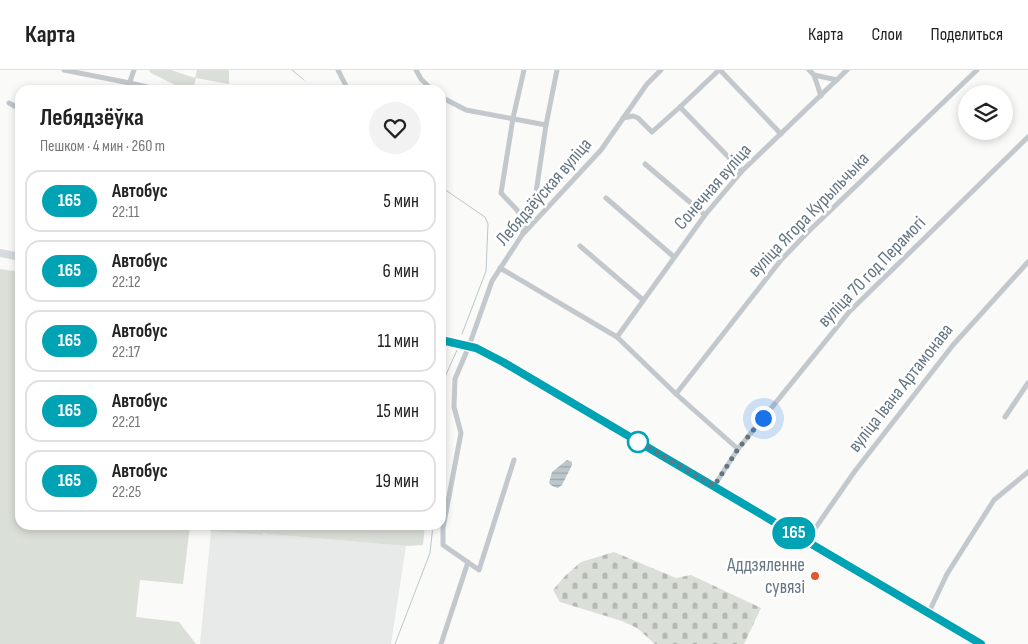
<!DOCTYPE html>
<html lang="ru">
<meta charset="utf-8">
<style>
:root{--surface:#fff;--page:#f2f2f2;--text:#222;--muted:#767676;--line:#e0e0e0}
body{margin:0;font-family:"Sofia Sans Condensed",sans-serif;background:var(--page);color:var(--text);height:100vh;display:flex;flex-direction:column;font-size:19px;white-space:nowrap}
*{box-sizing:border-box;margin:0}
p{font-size:16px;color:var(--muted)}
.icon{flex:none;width:28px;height:28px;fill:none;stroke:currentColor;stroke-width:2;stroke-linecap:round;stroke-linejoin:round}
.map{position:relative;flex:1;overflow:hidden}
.side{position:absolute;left:15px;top:15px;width:431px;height:445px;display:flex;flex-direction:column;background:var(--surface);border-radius:15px;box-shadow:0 2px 8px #0003}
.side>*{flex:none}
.badge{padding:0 10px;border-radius:16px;font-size:18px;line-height:32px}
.fabs{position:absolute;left:958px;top:15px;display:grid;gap:10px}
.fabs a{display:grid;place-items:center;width:55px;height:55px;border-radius:50%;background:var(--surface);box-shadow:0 2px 8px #0003;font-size:25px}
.you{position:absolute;width:25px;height:25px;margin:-12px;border:4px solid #fff;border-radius:50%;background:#1a73e8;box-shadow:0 0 0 8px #1a73e833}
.map>.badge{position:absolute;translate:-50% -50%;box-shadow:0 0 0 2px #fff}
.round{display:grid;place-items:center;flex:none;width:52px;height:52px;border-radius:26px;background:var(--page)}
.overview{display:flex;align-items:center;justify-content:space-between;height:85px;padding:0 25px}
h1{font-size:24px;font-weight:700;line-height:38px}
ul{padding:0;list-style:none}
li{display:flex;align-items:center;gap:15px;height:62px;margin:0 10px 8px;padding:0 15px;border:2px solid var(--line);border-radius:15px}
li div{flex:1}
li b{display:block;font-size:19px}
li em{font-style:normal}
li .badge{min-width:55px;font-weight:700;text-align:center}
header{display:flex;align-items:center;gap:30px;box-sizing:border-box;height:70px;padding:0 25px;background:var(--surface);border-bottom:1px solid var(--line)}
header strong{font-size:24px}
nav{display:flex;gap:28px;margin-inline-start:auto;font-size:18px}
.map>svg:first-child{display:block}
.built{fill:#e8e9e9}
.green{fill:#dadfd7}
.cemetery{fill:url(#cemetery-stones)}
.water{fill:url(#water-rules)}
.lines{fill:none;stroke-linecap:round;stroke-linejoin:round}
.stream{stroke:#bbc7cb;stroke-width:1}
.street{stroke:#c3c8cc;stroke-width:5}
.secondary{stroke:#d6dbdf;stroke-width:8}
.line-casing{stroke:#fff;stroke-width:11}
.line{stroke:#00a3b4;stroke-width:8}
.walk{stroke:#657683;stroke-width:5;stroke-dasharray:0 9}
.stop-dot{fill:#fff;stroke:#00a3b4;stroke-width:2.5}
.poi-dot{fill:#e4572e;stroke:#fff;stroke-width:2}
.labels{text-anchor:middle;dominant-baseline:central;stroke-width:5;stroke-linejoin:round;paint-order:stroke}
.street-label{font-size:19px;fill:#657683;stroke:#fff}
.poi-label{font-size:19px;fill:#657683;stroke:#fff;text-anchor:end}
</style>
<header>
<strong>Карта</strong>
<nav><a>Карта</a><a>Слои</a><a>Поделиться</a></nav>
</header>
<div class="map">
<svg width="1028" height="574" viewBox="0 0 1028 574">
<defs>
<pattern id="cemetery-stones" width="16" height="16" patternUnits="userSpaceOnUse" patternTransform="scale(1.25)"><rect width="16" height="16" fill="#dadfd7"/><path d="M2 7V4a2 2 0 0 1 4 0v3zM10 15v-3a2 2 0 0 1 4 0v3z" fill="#b4b9b4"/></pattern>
<pattern id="water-rules" width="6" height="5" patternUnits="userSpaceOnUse" patternTransform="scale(1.25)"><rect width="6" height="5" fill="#bbc7cb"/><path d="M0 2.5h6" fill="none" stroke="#9ca6aa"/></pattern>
</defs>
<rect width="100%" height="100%" fill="#fafaf8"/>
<!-- built -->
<polygon class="built" points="211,461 262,465 262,463 268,464 406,476 391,574 200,574"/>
<!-- green -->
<g class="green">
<polygon points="149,0 171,0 195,8 197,0 229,0 229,14 196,8 193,20 185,20 151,3"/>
<polygon points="0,199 20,202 20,455 190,455 183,514 140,510 136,547 179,552 196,574 0,574"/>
<polygon points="211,455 425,455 423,475 406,476 267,464 263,463 262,465 211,461"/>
</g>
<!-- cemetery -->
<polygon class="cemetery" points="614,482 676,508 691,505 761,538 744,574 655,574 637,558 622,551 560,532 553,520 565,506 581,492"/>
<!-- water -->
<polygon class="water" points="567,390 572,392 572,395 562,415 558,418 552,416 549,413 552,402"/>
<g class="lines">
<!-- stream -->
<g class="stream">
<polyline points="292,0 304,10"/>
<polyline points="441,117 485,147 488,154 486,201 462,264"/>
<polyline points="441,355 445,307 457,280"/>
<polyline points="395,574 430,483 433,455"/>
</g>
<!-- street -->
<g class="street">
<polyline points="64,0 130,13 160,20"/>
<polyline points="338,0 348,20"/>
<polyline points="416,0 421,9 432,20"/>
<polyline points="524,0 513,48 501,123 517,140 525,154"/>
<polyline points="720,0 781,64"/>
<polyline points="809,0 814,5 821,26"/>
<polyline points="814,5 837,10"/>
<polyline points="127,20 134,0"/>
<polyline points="441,27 466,40 546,55"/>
<polyline points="9,33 20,39"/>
<polyline points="680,37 742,101"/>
<polyline points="623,48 633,46 638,48 652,62 680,37 719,0"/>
<polyline points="645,94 705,145"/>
<polyline points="606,128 674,187"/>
<polyline points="523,162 535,129 546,55 557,0"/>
<polyline points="580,176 643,230"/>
<polyline points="500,198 617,267 676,324 738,379"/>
<polyline points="617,267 705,145 742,101 847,0"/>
<polyline points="676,324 781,190 809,161 977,0"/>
<polyline points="1005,347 1028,313"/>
<polyline points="514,390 479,500 443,475 443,458 461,363 454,337 455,309 469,276 492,211 522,165 601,80 647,14 661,0"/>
<polyline points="714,416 738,379 850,241 1028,67"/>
<polyline points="807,470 855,401 953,275 1028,192"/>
<polyline points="929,542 947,504 994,430 1028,402"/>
<polyline points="441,574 468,492"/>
</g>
<!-- secondary -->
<g class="secondary">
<polyline points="0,183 20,187"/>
<polyline points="441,270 476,278 503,292 981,574"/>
</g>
</g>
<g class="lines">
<defs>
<polyline id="line" points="441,270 476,278 503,292 981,574"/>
</defs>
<!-- line casing -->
<use href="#line" class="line-casing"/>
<!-- line -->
<use href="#line" class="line"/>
<!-- walk -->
<polyline class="walk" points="638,372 636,370 714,416 738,379 763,348"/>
</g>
<!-- markers -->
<circle class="stop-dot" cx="638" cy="372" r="10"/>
<circle class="poi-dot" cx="815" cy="506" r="5"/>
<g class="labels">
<!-- street labels -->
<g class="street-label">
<text transform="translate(713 117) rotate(-49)">Сонечная вуліца</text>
<text transform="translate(544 122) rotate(-49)">Лебядзёўская вуліца</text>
<text transform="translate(809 145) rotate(-46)">вуліца Ягора Курыльчыка</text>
<text transform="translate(872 202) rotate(-46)">вуліца 70 год Перамогі</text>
<text transform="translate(901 318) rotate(-52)">вуліца Івана Артамонава</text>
</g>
<!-- poi labels -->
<g class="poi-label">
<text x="805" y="495">Аддзяленне<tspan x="805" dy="22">сувязі</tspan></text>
</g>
</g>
</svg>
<div class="fabs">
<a><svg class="icon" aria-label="layers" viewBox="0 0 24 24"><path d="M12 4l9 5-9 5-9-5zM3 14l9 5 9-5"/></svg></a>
</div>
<div class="you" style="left:763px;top:348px"></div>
<b class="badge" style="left:794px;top:463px;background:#00a3b4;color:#fff">165</b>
<section class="side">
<div class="overview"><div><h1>Лебядзёўка</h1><p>Пешком · 4 мин · 260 m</p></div><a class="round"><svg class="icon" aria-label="heart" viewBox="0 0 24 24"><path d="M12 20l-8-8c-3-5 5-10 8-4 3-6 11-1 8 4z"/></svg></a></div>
<ul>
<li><span class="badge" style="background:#00a3b4;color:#fff">165</span><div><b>Автобус</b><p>22:11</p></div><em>5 мин</em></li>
<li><span class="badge" style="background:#00a3b4;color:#fff">165</span><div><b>Автобус</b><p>22:12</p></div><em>6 мин</em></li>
<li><span class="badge" style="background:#00a3b4;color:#fff">165</span><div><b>Автобус</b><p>22:17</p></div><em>11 мин</em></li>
<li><span class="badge" style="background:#00a3b4;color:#fff">165</span><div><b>Автобус</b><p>22:21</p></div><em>15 мин</em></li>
<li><span class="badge" style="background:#00a3b4;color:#fff">165</span><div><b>Автобус</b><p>22:25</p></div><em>19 мин</em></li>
</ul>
</section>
</div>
